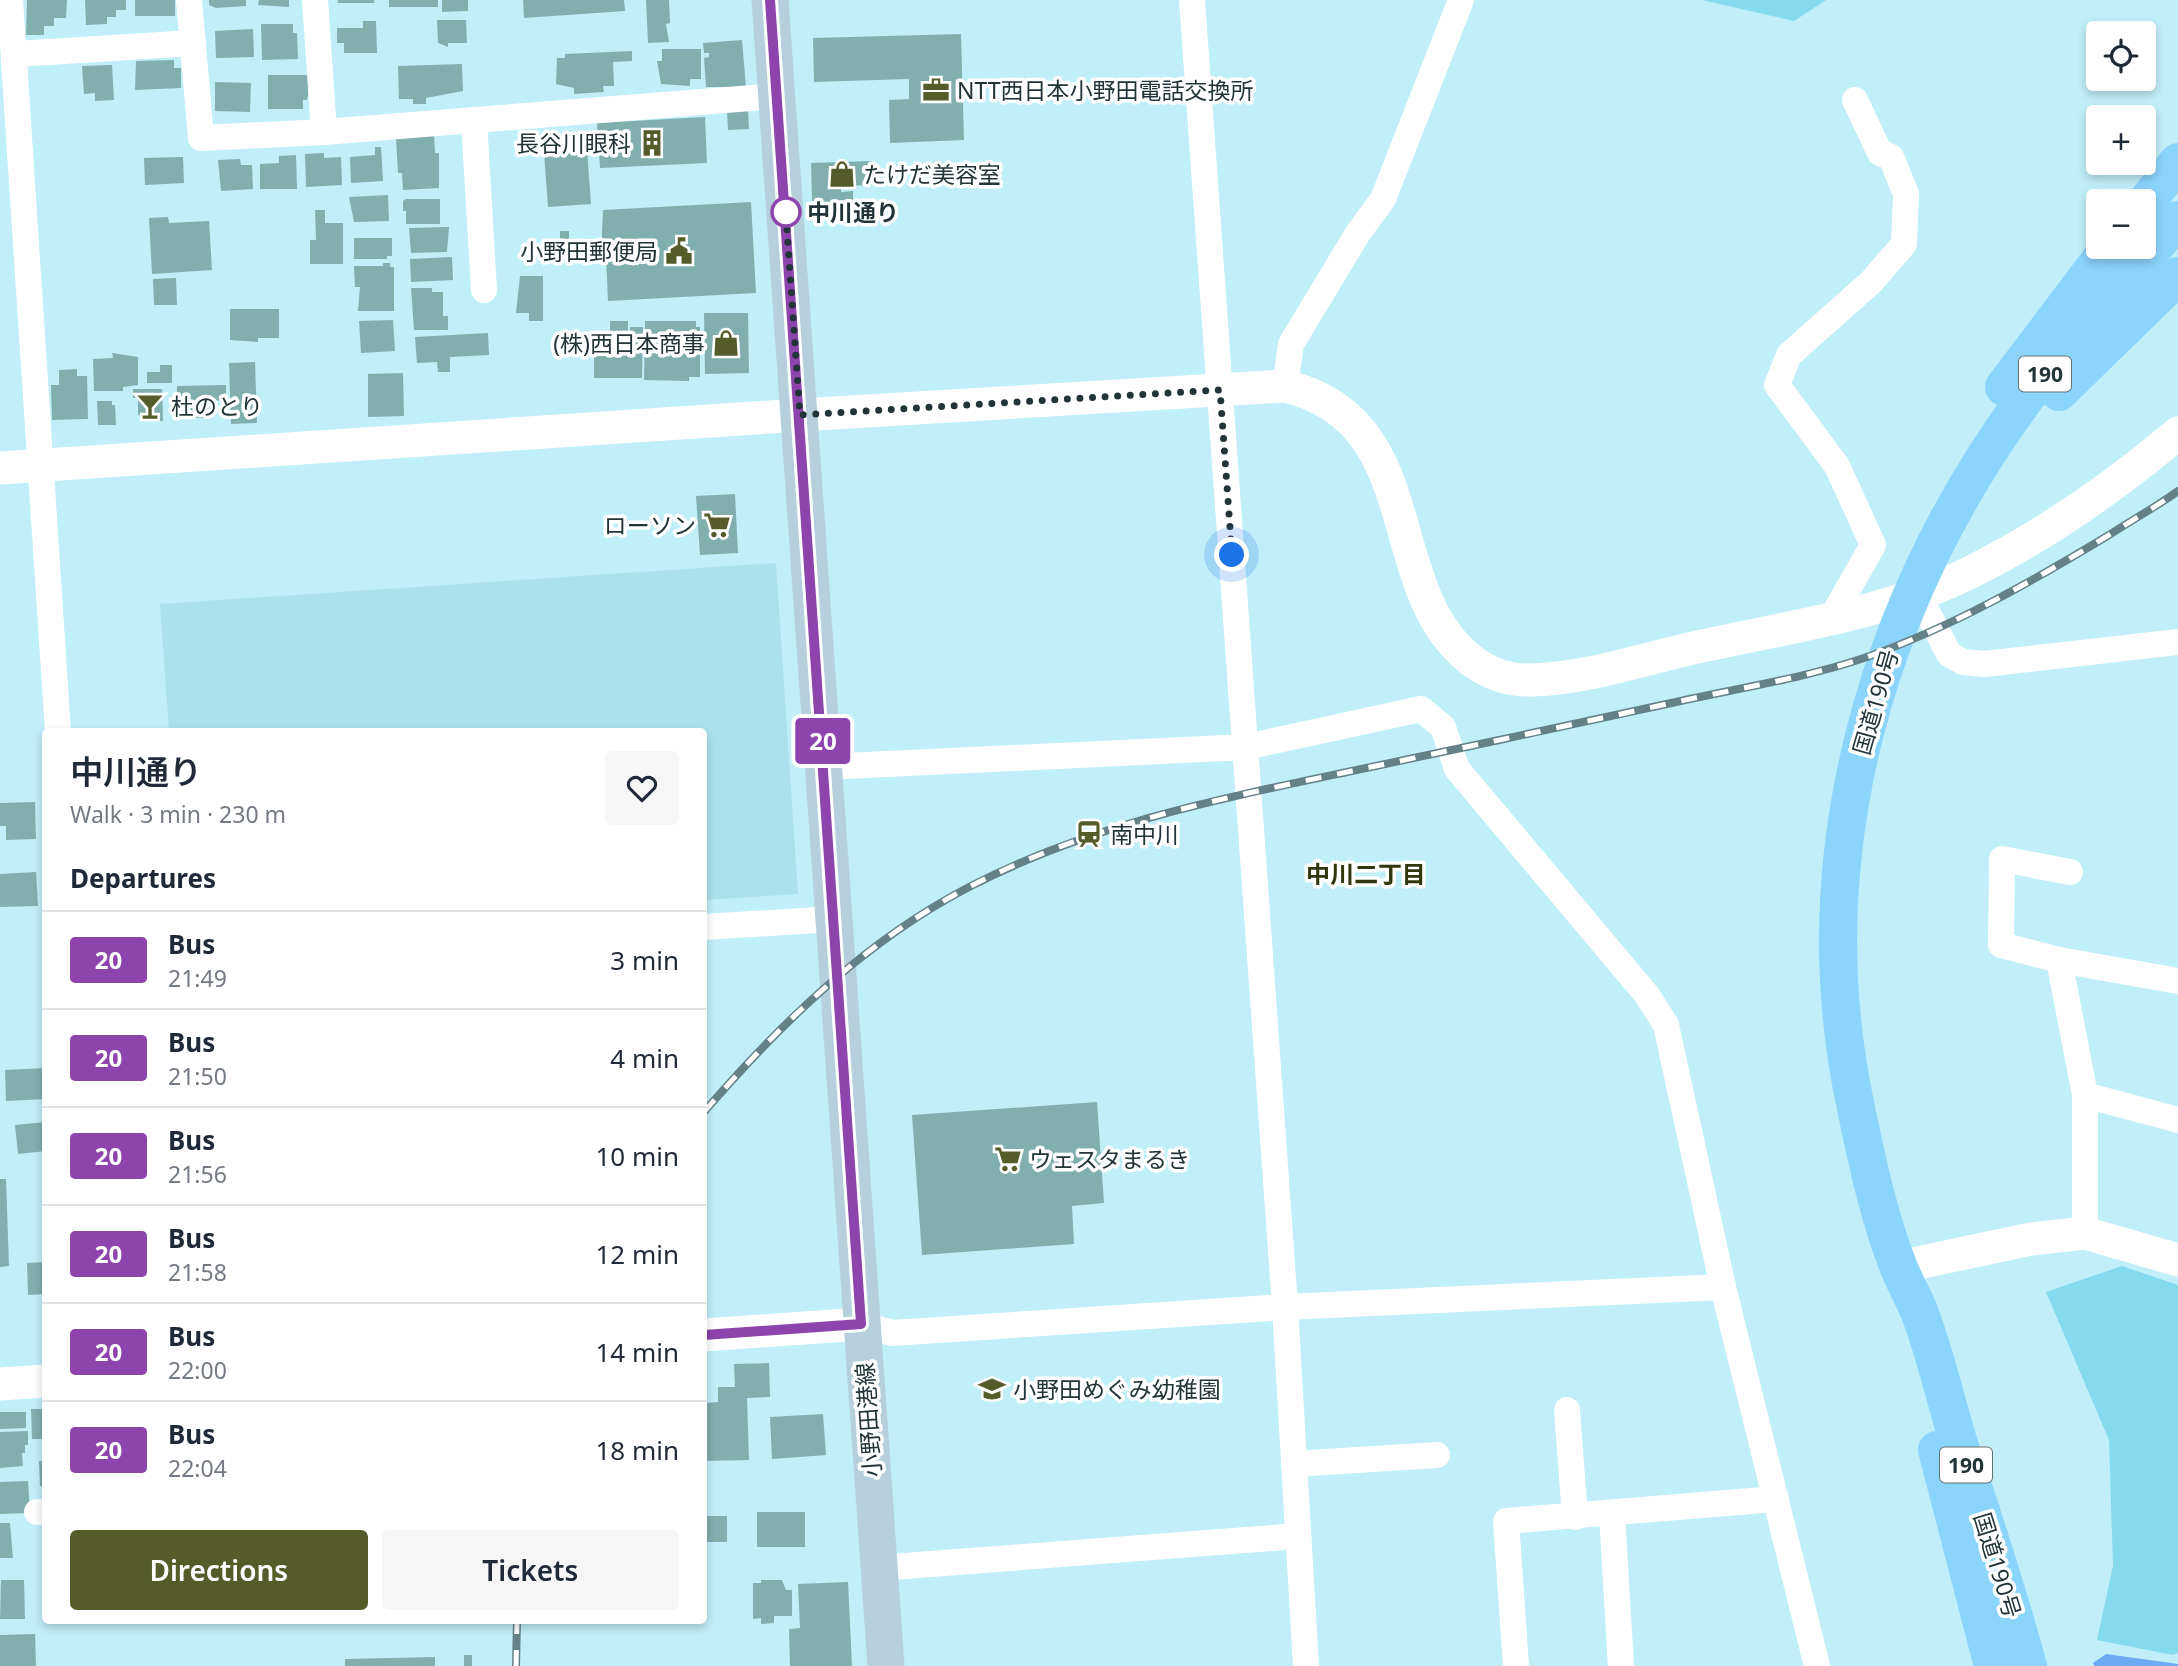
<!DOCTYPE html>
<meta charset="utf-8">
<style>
:root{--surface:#fff;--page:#f6f6f7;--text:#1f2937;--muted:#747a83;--line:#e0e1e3;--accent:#555c2a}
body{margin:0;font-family:"Noto Sans","Noto Sans JP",sans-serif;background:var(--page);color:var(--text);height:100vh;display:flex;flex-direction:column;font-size:26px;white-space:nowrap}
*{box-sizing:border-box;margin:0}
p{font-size:23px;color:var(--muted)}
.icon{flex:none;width:38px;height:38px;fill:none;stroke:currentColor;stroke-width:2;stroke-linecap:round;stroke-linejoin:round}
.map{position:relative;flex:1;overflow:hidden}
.side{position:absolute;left:42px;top:728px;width:665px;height:896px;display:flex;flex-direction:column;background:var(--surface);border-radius:7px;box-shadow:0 4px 10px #0003}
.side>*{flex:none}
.badge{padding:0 14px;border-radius:5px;font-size:24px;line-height:46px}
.tools{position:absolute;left:2086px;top:21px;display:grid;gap:14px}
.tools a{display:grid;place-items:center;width:70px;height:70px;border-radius:7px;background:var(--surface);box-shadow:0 4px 10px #0003;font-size:35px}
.you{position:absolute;width:35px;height:35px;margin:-18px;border:5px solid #fff;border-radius:50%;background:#1a73e8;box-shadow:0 0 0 10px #1a73e833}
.map>.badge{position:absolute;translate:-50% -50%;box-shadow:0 0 0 4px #fff}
h2{padding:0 28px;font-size:26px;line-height:63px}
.round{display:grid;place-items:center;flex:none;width:74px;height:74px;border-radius:7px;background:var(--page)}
.summary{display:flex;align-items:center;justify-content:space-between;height:119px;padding:0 28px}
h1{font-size:33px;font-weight:600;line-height:52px}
.primary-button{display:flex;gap:14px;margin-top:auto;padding:14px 28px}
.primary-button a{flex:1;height:80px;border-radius:7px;background:var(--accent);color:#fff;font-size:28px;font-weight:600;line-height:80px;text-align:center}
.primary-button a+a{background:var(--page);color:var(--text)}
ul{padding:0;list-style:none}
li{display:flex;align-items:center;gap:21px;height:98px;padding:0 28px;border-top:2px solid var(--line)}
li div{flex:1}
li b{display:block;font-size:26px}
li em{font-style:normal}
li .badge{min-width:77px;font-weight:700;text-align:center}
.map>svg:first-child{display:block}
.built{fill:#abe1ed}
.green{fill:#85daed}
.water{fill:#6cabf3}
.building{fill:#81afae}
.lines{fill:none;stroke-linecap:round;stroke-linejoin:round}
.minor{stroke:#fff;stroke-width:26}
.tertiary{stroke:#fff;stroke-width:33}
.secondary{stroke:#b6cfdc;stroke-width:37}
.trunk{stroke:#8bd4fc;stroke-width:38}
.rail-casing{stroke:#648188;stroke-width:8}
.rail{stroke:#fff;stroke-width:5;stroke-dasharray:16;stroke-linecap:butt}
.line-casing{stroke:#fff;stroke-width:16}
.line{stroke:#8e44ad;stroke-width:10}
.walk{stroke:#223438;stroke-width:7;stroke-dasharray:0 12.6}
.stop-dot{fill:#fff;stroke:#8e44ad;stroke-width:3.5}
.labels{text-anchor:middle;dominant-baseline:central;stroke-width:7;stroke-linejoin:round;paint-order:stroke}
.shield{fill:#fff;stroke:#647174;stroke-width:2}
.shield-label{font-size:21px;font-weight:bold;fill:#223438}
.poi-label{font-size:23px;fill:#223438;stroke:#fff;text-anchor:start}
.stop-label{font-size:23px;font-weight:bold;fill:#223438;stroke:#fff;text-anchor:start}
.street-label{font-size:23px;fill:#223438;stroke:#fff}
.neighbourhood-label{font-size:24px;font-weight:bold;fill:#32360e;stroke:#fff}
</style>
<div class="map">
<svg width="2178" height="1666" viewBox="0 0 2178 1666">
<rect width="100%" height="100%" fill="#c0eef9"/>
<!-- built -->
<polygon class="built" points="776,563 798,894 704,900 704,732 169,731 160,604"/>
<!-- green -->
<g class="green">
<polygon points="1702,0 1826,0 1794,21"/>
<polygon points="2122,1266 2178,1285 2178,1653 2173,1655 2097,1640 2113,1566 2109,1440 2046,1292"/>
</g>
<!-- water -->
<polygon class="water" points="2106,1654 2178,1664 2178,1666 2094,1666 2093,1663"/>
<!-- building -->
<g class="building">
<polygon points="27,0 67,0 66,18 54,18 54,26 44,26 44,35 26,35"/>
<polygon points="85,0 126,0 126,10 116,10 116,17 107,17 107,24 86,25"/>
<rect x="135" y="0" width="40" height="16"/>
<polygon points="209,0 246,0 246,6 216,8 209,5"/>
<polygon points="259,0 289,0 289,7 258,5"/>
<rect x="338" y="0" width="36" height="3"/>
<rect x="389" y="0" width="49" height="7"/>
<polygon points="442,0 468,0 468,11 442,12"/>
<polygon points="523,0 624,0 625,11 524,18"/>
<polygon points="646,0 669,0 670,23 666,24 669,42 648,43"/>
<polygon points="437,20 466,20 467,43 448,43 448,47 438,43"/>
<polygon points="363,21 376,21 377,53 344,53 344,43 337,43 337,28 363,28"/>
<polygon points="261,24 293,24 293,33 297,33 298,59 262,60"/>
<polygon points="253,29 254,57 216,58 215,31"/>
<polygon points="961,34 964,140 890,143 889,100 909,99 909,79 814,82 813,38"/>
<polygon points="742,40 746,87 706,87 704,58 709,57 709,53 704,53 703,43"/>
<polygon points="662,49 701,49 701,79 690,79 690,86 661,84 657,61 662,61"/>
<polygon points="632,51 632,61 613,62 614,86 603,86 604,92 574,94 574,88 556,84 557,58 565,58 565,54"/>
<polygon points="174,60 174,68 181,68 181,88 135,90 136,61"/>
<polygon points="462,64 463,91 426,98 426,104 413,104 413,99 399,99 398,66"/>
<polygon points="112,65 114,100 95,101 95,93 84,94 82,66"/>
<polygon points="268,75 309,75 309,92 307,100 303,100 303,109 268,109"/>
<polygon points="215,82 251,83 250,112 215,111"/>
<polygon points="748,110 749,129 728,130 727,111"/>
<polygon points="705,117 707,163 600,168 597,123"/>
<polygon points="434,132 435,153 439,153 439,188 403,190 402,173 398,173 396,138"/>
<polygon points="586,136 591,204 548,207 543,139"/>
<polygon points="375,147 381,147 383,181 351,183 350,157 375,155"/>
<polygon points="324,153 324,158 341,157 342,185 306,187 305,154"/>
<polygon points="296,155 297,189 260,189 260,164 279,163 279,156"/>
<polygon points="183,157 184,183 145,185 144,158"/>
<polygon points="240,159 241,165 252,165 253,189 221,191 218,160"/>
<polygon points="872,161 873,185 841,186 841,192 853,191 853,204 812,201 811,163"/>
<polygon points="388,195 389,221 354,222 349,197"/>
<polygon points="406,199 440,199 440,224 406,224 406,211 403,211 403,201"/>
<polygon points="751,202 756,293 608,301 606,256 601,256 603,210"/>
<polygon points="315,210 325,210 325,223 343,223 343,264 310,264 310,240 316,240"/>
<polygon points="168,217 169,223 209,221 212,270 152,274 149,218"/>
<polygon points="449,227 447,252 411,253 409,228"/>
<rect x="560" y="231" width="9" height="20"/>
<polygon points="354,238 392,238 392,256 387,256 387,259 354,259"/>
<polygon points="452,257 453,280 411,282 410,259"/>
<polygon points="383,263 390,263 390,267 394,267 394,311 358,311 360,287 355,287 354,266 383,266"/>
<polygon points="520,276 543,276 543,321 529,321 529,313 516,313"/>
<polygon points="176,278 177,305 154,305 153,279"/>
<polygon points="411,288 432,288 432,292 443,292 443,316 448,316 448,330 414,330"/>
<polygon points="230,309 279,309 279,338 258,338 258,342 230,340"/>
<polygon points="704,313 748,313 749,373 705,374"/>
<polygon points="393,320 395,351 361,353 359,321"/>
<rect x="610" y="321" width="18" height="10"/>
<polygon points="645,321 696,321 696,327 700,327 700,377 689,377 689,381 644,380"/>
<polygon points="630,327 643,327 642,378 594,378 594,344 613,344 613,333 630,333"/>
<polygon points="488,333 489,355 450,357 450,372 438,372 437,362 417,363 415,337"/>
<polygon points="112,353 138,357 138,385 123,387 123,391 94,391 93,359 113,358"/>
<polygon points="255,362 257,423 231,424 229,363"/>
<polygon points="160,365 172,365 172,383 147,383 147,372 160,372"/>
<polygon points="77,369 77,376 87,376 88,419 52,420 51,385 59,385 59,370"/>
<polygon points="403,373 404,416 368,417 368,374"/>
<polygon points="226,385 226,400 210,401 210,418 174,418 173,395 177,395 177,386"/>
<polygon points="133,389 162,389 163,421 156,421 156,414 138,415 138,398 133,398"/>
<polygon points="97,401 112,401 112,405 115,405 116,425 98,425"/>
<polygon points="735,494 738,553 700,555 696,496"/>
<polygon points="35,802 36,839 6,840 6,826 0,826 0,803"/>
<polygon points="36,872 38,906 0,907 0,874"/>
<polygon points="46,1068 46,1099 6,1101 5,1070"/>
<polygon points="1097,1102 1104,1203 1072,1206 1074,1244 922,1255 912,1115"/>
<polygon points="46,1122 46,1151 18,1154 15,1125"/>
<polygon points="0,1179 6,1179 9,1266 0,1267"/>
<polygon points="46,1262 46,1294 28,1295 27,1263"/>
<polygon points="769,1363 770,1397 747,1398 749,1460 704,1461 704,1403 718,1402 718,1387 735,1387 734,1364"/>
<polygon points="31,1409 46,1409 46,1439 32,1439"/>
<polygon points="0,1412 26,1412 26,1428 0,1429"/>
<polygon points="823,1414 826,1455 772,1459 770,1417"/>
<polygon points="28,1431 28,1445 25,1445 25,1453 22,1453 23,1466 0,1468 0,1432"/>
<polygon points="39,1461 46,1461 46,1486 40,1486"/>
<polygon points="28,1481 30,1513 0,1514 0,1482"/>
<rect x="757" y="1512" width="48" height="35"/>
<rect x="704" y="1516" width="23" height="26"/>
<polygon points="0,1523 10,1523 13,1558 0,1558"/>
<polygon points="1,1580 24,1580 25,1619 0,1619"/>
<polygon points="761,1580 782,1580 786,1590 792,1590 792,1616 774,1616 774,1623 761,1624 761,1618 753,1619 753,1583 761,1583"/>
<polygon points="848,1582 852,1666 790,1666 789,1629 800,1628 798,1584"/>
<polygon points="35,1634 36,1666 0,1666 0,1635"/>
<rect x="464" y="1655" width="8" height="11"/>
<polygon points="435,1657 435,1666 345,1666 345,1659"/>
</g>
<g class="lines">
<!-- minor -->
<g class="minor">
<polyline points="10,0 58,732"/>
<polyline points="189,0 201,138 324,132 777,96"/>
<polyline points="315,0 324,132"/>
<polyline points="1192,0 1285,1307 1306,1666"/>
<polyline points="16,54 193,43"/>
<polyline points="474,120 484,290"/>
<polyline points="1285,386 1291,344 1358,233 1383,199 1461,0"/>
<polyline points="1918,594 1949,654 1963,662 1984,664 2178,642"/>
<polyline points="1832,617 1873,545 1837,466 1777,385 1789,355 1871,282 1904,244 1906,194 1891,157 1880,153 1855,100"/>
<polyline points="824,767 1246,747 1421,709 1443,727 1457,769 1647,995 1666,1025 1723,1287 1817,1666"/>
<polyline points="2070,872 2002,859 2001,945 2059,960 2178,981"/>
<polyline points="704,927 834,919"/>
<polyline points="2059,960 2085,1095 2085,1233"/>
<polyline points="2085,1095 2178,1120"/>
<polyline points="861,1324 892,1333 1285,1307 1723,1287"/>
<polyline points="1567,1410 1575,1517"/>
<polyline points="1294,1464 1437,1455"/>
<polyline points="37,1512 46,1512"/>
<polyline points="1612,1514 1621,1666"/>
<polyline points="879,1568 1298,1536"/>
<polyline points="1516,1666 1506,1521 1776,1499"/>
</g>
<!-- tertiary -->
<g class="tertiary">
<path d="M0 468 800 415 1285 386C1430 420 1378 588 1471 660 1489 674 1511 681 1533 680 1587 678 1641 660 1693 648 1782 628 1886 614 1969 573 2044 536 2114 487 2178 433"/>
<polyline points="1899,1267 2031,1239 2085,1233 2178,1260"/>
<polyline points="704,1335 861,1324"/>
<polyline points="0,1384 46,1381"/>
</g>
<!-- secondary -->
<polyline class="secondary" points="770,0 886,1666"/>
<!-- trunk -->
<g class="trunk">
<polyline points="2144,205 2178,162"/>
<polyline points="2004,387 2110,247"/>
<polyline points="2059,392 2178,276"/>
<polyline points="1937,1450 1993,1666"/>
<path d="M2028 1666C2008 1592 1984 1520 1960 1447 1946 1403 1936 1355 1919 1311 1913 1297 1905 1283 1899 1268 1879 1218 1867 1161 1856 1108 1802 859 1875 603 2024 400 2070 337 2127 279 2178 220"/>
</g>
<defs>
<g id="rail">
<path d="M704 1112C780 1024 866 940 971 886 1089 825 1218 799 1347 772 1457 749 1566 726 1676 702 1739 688 1806 678 1867 657 1952 627 2033 581 2109 535 2132 520 2156 507 2178 491"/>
<polyline points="516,1666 517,1620"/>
</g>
</defs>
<!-- rail casing -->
<use href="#rail" class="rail-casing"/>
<!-- rail -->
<use href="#rail" class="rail"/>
</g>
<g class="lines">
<defs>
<polyline id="line" points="704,1335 861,1324 770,0"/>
</defs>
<!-- line casing -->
<use href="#line" class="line-casing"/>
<!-- line -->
<use href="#line" class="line"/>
<!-- walk -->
<polyline class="walk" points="786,212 785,202 800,415 1220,390 1232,555"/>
</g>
<!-- icons -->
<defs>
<symbol id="office-bare" viewBox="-9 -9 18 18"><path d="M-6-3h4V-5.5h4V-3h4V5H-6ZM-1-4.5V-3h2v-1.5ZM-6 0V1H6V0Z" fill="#555c2a" stroke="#fff" stroke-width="2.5" paint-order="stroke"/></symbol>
<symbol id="building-bare" viewBox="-9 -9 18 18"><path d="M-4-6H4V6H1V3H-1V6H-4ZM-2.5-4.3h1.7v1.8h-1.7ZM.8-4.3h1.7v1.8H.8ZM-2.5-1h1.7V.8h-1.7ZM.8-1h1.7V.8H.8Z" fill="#555c2a" stroke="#fff" stroke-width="2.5" paint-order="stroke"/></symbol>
<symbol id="shop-bare" viewBox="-9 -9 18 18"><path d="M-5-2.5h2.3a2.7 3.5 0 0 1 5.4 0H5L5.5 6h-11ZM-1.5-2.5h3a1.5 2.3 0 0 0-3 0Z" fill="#555c2a" stroke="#fff" stroke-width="2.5" paint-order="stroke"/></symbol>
<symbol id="civic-bare" viewBox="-9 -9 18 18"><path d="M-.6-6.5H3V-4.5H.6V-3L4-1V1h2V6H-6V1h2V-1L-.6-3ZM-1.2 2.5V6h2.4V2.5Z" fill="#555c2a" stroke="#fff" stroke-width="2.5" paint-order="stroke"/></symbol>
<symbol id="bar-bare" viewBox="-9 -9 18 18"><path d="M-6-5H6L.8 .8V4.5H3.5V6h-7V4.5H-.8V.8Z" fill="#555c2a" stroke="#fff" stroke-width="2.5" paint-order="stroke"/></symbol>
<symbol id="supermarket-bare" viewBox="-9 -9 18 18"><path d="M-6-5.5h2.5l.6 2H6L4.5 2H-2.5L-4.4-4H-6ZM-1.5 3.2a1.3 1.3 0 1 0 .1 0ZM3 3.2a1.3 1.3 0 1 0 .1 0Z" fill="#555c2a" stroke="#fff" stroke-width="2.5" paint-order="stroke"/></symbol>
<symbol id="station-bare" viewBox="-9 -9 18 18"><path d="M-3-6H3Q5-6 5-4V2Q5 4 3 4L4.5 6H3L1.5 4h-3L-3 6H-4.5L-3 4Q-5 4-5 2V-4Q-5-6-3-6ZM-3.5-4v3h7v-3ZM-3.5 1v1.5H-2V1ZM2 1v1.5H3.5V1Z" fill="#555c2a" stroke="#fff" stroke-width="2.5" paint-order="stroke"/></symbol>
<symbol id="school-bare" viewBox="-9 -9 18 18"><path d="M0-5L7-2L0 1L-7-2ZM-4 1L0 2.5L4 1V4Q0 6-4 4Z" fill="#555c2a" stroke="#fff" stroke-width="2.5" paint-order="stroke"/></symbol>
</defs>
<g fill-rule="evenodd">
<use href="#office-bare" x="917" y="71" width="38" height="38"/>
<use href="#building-bare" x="633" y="124" width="38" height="38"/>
<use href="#shop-bare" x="823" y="155" width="38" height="38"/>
<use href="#civic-bare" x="660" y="232" width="38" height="38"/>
<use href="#shop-bare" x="707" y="324" width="38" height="38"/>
<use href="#bar-bare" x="131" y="387" width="38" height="38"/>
<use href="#supermarket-bare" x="698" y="506" width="38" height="38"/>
<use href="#station-bare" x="1070" y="815" width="38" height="38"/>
<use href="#supermarket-bare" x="989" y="1140" width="38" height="38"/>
<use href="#school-bare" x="973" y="1370" width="38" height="38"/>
</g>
<!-- markers -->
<circle class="stop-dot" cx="786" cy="212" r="14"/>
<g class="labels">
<!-- shield labels -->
<g class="shield">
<rect x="2019" y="356.5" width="52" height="35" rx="5"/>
<rect x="1940" y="1447.5" width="52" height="35" rx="5"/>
</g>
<g class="shield-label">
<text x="2045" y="374">190</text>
<text x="1966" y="1465">190</text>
</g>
<!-- poi labels -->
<g class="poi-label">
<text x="957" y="90">NTT西日本小野田電話交換所</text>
<text x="631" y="143" text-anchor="end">長谷川眼科</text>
<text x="863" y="174">たけだ美容室</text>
<text x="658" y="251" text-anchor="end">小野田郵便局</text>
<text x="705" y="343" text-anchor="end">(株)西日本商事</text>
<text x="171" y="406">杜のとり</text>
<text x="696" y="525" text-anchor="end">ローソン</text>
<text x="1110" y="834">南中川</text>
<text x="1029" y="1159">ウェスタまるき</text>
<text x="1013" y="1389">小野田めぐみ幼稚園</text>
</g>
<!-- stop labels -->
<g class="stop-label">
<text x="807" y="212">中川通り</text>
</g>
<!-- street labels -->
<g class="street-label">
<text transform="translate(1875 702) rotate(-74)">国道190号</text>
<text transform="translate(868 1420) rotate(-94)">小野田港線</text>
<text transform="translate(1998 1565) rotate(73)">国道190号</text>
</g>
<!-- neighbourhood labels -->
<g class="neighbourhood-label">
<text x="1366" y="873">中川二丁目</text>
</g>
</g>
</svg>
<div class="tools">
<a><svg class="icon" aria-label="locate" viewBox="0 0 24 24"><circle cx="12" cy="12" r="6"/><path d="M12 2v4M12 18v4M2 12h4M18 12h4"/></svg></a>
<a>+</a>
<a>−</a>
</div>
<div class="you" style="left:1232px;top:555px"></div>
<b class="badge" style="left:823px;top:741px;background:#8e44ad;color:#fff">20</b>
<section class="side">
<div class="summary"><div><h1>中川通り</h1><p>Walk · 3 min · 230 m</p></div><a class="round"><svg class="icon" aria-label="heart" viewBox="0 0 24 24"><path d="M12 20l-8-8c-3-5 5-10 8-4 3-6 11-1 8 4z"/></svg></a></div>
<h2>Departures</h2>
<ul>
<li><span class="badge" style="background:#8e44ad;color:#fff">20</span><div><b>Bus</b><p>21:49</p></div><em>3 min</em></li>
<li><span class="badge" style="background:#8e44ad;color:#fff">20</span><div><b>Bus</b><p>21:50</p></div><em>4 min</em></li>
<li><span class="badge" style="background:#8e44ad;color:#fff">20</span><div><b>Bus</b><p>21:56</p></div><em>10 min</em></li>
<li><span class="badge" style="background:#8e44ad;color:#fff">20</span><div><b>Bus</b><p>21:58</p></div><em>12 min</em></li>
<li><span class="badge" style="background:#8e44ad;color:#fff">20</span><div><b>Bus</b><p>22:00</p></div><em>14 min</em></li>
<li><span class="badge" style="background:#8e44ad;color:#fff">20</span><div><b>Bus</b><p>22:04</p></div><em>18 min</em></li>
</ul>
<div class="primary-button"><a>Directions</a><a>Tickets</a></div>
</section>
</div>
